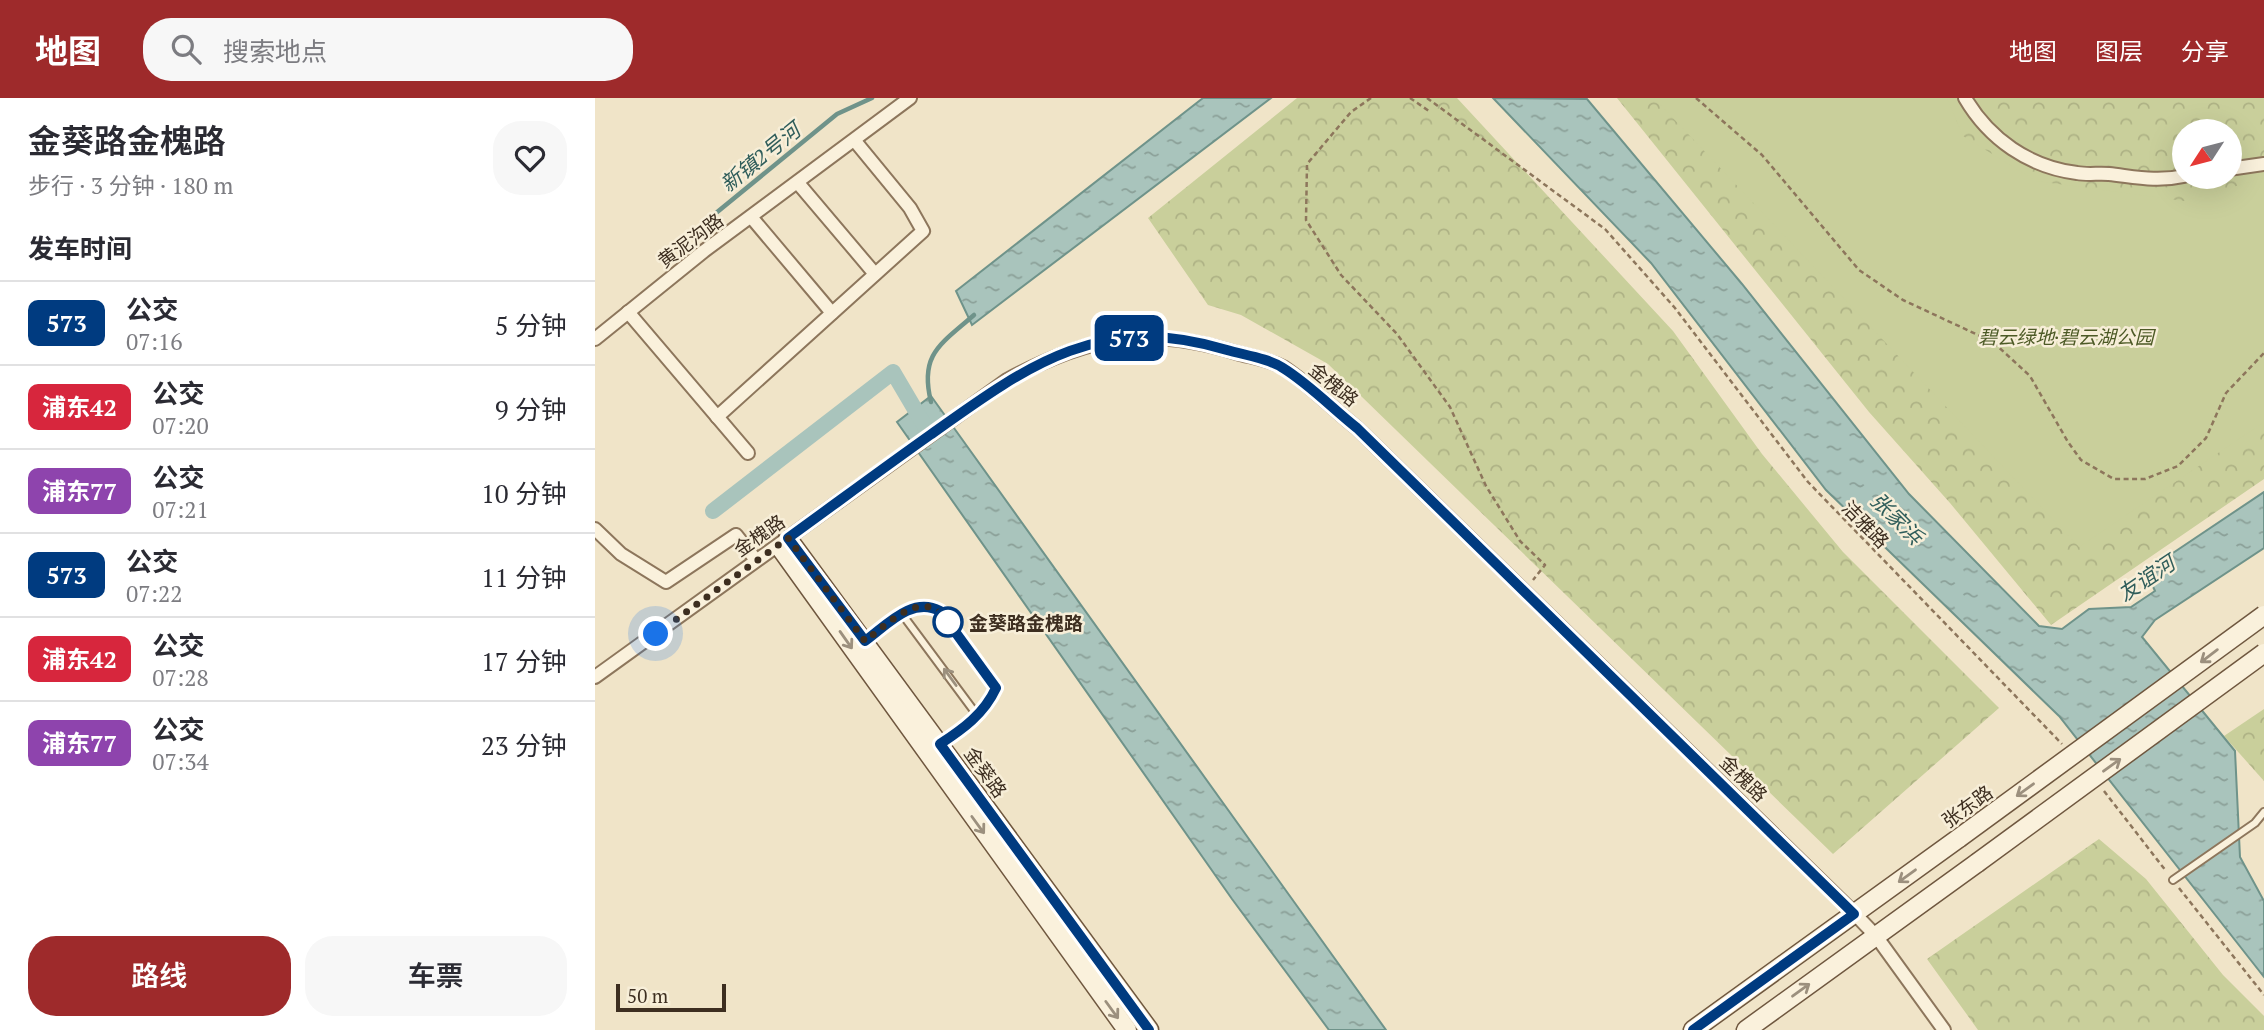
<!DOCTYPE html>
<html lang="zh">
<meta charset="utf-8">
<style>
:root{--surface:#fff;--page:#f7f7f7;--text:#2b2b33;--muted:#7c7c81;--line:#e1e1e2;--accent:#9e2a2b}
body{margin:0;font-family:"PT Serif","Noto Sans SC",serif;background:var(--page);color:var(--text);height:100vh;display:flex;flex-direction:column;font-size:26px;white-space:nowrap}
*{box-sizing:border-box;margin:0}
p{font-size:23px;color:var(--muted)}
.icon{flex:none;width:38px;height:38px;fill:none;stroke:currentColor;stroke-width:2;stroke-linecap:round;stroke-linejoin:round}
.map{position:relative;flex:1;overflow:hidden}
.panel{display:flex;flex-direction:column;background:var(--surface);width:595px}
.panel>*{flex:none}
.badge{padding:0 14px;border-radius:10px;font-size:24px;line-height:46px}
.needle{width:46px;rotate:234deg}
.tools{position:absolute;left:1577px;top:21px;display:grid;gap:14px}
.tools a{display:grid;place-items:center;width:70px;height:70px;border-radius:50%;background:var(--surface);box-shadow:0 7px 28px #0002;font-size:35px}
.scale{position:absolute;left:21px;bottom:18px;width:110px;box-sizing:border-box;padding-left:7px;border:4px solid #3d2e20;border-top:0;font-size:19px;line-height:24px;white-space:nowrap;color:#3d2e20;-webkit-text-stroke:5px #f7eed8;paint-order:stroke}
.you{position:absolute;width:35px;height:35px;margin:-18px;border:5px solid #fff;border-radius:50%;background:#1a73e8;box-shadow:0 0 0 10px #1a73e833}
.map>.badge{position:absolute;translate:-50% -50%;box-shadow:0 0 0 4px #fff}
h2{padding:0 28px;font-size:26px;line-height:63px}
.round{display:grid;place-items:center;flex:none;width:74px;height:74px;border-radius:28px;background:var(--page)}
.summary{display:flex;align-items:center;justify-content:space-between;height:119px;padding:0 28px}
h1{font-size:33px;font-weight:600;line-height:52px}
.primary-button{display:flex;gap:14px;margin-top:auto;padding:14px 28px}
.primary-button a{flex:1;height:80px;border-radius:28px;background:var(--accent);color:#fff;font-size:28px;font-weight:600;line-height:80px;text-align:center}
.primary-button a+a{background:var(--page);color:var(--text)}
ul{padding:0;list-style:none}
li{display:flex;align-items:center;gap:21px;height:84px;padding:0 28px;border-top:2px solid var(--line)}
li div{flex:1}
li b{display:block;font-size:26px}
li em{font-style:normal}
li .badge{min-width:77px;font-weight:700;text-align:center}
header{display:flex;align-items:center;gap:42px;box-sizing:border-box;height:98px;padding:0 35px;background:var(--accent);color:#fff}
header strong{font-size:33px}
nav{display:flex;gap:38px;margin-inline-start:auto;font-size:24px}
.search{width:490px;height:63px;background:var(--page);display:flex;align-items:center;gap:18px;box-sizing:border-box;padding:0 24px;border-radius:28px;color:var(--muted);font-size:26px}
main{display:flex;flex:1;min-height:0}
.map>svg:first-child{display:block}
.park{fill:url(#park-crowns);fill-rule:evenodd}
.garden{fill:#c9cf9b}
.water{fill:url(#water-ripples);stroke:#6f938a;stroke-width:2}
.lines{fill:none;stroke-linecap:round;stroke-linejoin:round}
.stream{stroke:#6f938a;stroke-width:4.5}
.canal{stroke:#a9c4bc;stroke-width:16}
.lane-casing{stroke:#8d765c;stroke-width:10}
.street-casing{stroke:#8d765c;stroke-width:16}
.secondary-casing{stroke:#6f573f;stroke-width:21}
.path{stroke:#8d765c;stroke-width:2.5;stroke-dasharray:5 3.5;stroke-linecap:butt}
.lane{stroke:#faf1dc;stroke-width:6}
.street{stroke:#faf1dc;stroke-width:12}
.secondary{stroke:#faf1dc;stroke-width:18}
.secondary-bridge-casing{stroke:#6f573f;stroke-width:21;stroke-linecap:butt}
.secondary-bridge{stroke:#faf1dc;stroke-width:18}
.oneway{stroke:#9c907e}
.line-casing{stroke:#fff;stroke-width:16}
.line{stroke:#003b80;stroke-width:10}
.walk{stroke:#3d2e20;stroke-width:7;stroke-dasharray:0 12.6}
.stop-dot{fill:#fff;stroke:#003b80;stroke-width:3.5}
.labels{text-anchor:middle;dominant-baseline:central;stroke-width:5;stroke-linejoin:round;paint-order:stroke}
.street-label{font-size:19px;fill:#3d2e20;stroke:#f7eed8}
.park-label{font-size:19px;font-style:italic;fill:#4d5a26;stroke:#f7eed8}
.stop-label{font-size:19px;font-weight:bold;fill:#3d2e20;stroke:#f7eed8;text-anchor:start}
.water-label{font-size:21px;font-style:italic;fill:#2f5d5a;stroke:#f7eed8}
</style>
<header>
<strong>地图</strong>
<div class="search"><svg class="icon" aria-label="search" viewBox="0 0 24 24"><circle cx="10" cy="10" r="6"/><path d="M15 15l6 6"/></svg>搜索地点</div>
<nav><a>地图</a><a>图层</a><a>分享</a></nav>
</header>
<main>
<section class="panel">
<div class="summary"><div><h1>金葵路金槐路</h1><p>步行 · 3 分钟 · 180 m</p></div><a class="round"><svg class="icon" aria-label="heart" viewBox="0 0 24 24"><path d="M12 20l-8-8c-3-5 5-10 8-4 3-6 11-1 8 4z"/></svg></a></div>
<h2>发车时间</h2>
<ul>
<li><span class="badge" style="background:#003b80;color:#fff">573</span><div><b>公交</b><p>07:16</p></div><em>5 分钟</em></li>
<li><span class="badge" style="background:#d7263d;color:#fff">浦东42</span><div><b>公交</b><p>07:20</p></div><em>9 分钟</em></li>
<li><span class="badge" style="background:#8e44ad;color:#fff">浦东77</span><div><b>公交</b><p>07:21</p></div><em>10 分钟</em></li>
<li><span class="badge" style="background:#003b80;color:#fff">573</span><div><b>公交</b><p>07:22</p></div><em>11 分钟</em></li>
<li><span class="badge" style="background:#d7263d;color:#fff">浦东42</span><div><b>公交</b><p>07:28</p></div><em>17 分钟</em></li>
<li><span class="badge" style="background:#8e44ad;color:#fff">浦东77</span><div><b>公交</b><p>07:34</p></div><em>23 分钟</em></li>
</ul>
<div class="primary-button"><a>路线</a><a>车票</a></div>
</section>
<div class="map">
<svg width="1669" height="932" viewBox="0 0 1669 932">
<defs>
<pattern id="park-crowns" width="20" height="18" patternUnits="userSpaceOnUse" patternTransform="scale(1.75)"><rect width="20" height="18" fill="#c9cf9b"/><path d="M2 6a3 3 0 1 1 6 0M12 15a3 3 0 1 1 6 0" fill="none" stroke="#aeb285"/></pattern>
<pattern id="water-ripples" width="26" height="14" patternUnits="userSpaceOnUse" patternTransform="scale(1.75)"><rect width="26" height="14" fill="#a9c4bc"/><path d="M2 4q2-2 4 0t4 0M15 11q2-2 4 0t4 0" fill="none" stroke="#8ba098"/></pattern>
</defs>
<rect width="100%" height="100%" fill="#f0e4c8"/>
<!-- park -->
<g class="park">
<polygon points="702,0 862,0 1078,233 1167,356 1248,454 1404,610 1238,756 733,266 646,217 613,207 553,120"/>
<path d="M1022 0H1669V381L1456 527 1355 405 1274 314ZM1589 33H1634V79H1589Z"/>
<polygon points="1669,611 1669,683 1629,638"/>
<polygon points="1504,741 1551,781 1628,877 1669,918 1669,932 1383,932 1332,861"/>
</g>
<!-- garden -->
<polygon class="garden" points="1059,0 1352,0 1368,38 1441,83 1589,103 1669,80 1669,324 1484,449"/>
<!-- water -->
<g class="water">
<polygon points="608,0 676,0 377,227 361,193"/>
<polygon points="898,0 992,1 1147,186 1314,396 1444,528 1467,531 1494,511 1536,509 1560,493 1551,473 1669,394 1669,450 1560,522 1547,539 1640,653 1645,759 1669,803 1669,879 1464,618 1231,392 1056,165"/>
<polygon points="336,298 791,932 734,932 637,801 302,324"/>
</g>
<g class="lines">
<!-- stream -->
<g class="stream">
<polyline points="110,124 242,16 277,0"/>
<path d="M336 304C324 256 346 246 379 217"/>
</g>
<!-- canal -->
<polyline class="canal" points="118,413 298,274 331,330"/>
<defs>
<g id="lane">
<polyline points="307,516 382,617"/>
<path d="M271 542C293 526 317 498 345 513L401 590C389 616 369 631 345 646"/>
<polyline points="1578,782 1660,725 1669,714"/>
</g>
<g id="street">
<path d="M1370 0C1394 41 1434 69 1482 75 1493 77 1504 75 1514 76 1541 79 1562 84 1589 78"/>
<polyline points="1634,71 1669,66"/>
<polyline points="203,85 280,176"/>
<polyline points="157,120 237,215"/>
<polyline points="33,214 153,355"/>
<polyline points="0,241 109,153 315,0"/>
<polyline points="122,319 328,133 315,110 260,43"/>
<polyline points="0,431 26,456 71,484 141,437 161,462"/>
<path d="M0 579 412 282C495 238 551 227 642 255 656 259 675 262 688 269 714 286 738 311 762 330L1259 815 1281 838 1349 932"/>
</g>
<g id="secondary">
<polyline points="193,441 554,932"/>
<polyline points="187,452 532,932"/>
<polyline points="1098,932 1364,740"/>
<polyline points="1151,932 1382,765"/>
</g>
</defs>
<!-- lane casing -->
<use href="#lane" class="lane-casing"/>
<!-- street casing -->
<use href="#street" class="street-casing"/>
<!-- secondary casing -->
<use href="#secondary" class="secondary-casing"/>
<!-- path -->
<g class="path">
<polyline points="776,0 756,14 712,66 711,122 746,177 802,236 855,309 891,388 925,443 950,467 938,482"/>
<polyline points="815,0 834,13"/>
<polyline points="832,0 1010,131 1080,210 1213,384 1467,646"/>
<polyline points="1101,0 1167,57 1264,172 1308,202 1398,244 1435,278 1473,344 1486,362 1519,381 1550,381 1583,368 1611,340 1631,295 1669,255"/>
<polyline points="1509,693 1571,773"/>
<polyline points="1584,790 1669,897"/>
</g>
<!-- lane -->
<use href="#lane" class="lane"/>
<!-- street -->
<use href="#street" class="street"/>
<!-- secondary -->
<use href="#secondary" class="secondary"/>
<defs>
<g id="secondary-bridge">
<polyline points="1364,740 1669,517"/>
<polyline points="1382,765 1669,555"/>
</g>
</defs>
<!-- secondary-bridge casing -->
<use href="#secondary-bridge" class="secondary-bridge-casing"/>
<!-- secondary-bridge -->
<use href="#secondary-bridge" class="secondary-bridge"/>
</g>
<!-- one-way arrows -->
<defs><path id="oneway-shaft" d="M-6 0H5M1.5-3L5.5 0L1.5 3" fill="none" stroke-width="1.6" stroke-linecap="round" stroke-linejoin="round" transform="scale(1.75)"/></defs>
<g class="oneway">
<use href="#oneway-shaft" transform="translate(251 542) rotate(55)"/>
<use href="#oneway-shaft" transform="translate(1614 558) rotate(143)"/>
<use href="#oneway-shaft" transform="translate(355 579) rotate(-126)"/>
<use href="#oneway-shaft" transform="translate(1517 667) rotate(-36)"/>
<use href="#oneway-shaft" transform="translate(1430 692) rotate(144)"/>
<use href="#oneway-shaft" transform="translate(383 727) rotate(54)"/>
<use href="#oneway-shaft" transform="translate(1312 778) rotate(144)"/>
<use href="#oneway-shaft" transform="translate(1206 892) rotate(-36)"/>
<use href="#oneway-shaft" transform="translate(517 912) rotate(54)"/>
</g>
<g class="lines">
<defs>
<path id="line" d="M554 932 345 646C368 631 389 616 401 590L345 513C317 498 292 527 270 543L193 440C240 406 287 371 335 337 433 267 506 213 632 252 649 257 673 260 688 270 714 286 738 311 762 330L1259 816 1098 932"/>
</defs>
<!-- line casing -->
<use href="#line" class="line-casing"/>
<!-- line -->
<use href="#line" class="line"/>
<!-- walk -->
<path class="walk" d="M61 536 193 440 270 543C294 525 329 487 353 524"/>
</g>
<!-- markers -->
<circle class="stop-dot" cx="353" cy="524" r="14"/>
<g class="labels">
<!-- street labels -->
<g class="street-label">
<text transform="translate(95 142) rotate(-37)">黄泥沟路</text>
<text transform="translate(739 286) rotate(39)">金槐路</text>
<text transform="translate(1271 426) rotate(46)">洁雅路</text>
<text transform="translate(164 437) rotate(-35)">金槐路</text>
<text transform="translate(391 674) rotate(54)">金葵路</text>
<text transform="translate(1149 680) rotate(44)">金槐路</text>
<text transform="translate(1372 708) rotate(-36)">张东路</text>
</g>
<!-- park labels -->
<g class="park-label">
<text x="1471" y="238">碧云绿地·碧云湖公园</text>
</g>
<!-- stop labels -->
<g class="stop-label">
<text x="374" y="524">金葵路金槐路</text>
</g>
<!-- water labels -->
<g class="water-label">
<text transform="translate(165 59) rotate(-39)">新镇2号河</text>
<text transform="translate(1302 420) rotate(45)">张家浜</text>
<text transform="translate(1551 480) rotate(-34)">友谊河</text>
</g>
</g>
</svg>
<div class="tools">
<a><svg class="needle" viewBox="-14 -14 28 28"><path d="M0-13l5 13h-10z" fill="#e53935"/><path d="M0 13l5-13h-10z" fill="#7c7c81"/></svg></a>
</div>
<div class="scale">50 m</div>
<div class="you" style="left:61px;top:536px"></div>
<b class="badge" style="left:534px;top:240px;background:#003b80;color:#fff">573</b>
</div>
</main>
